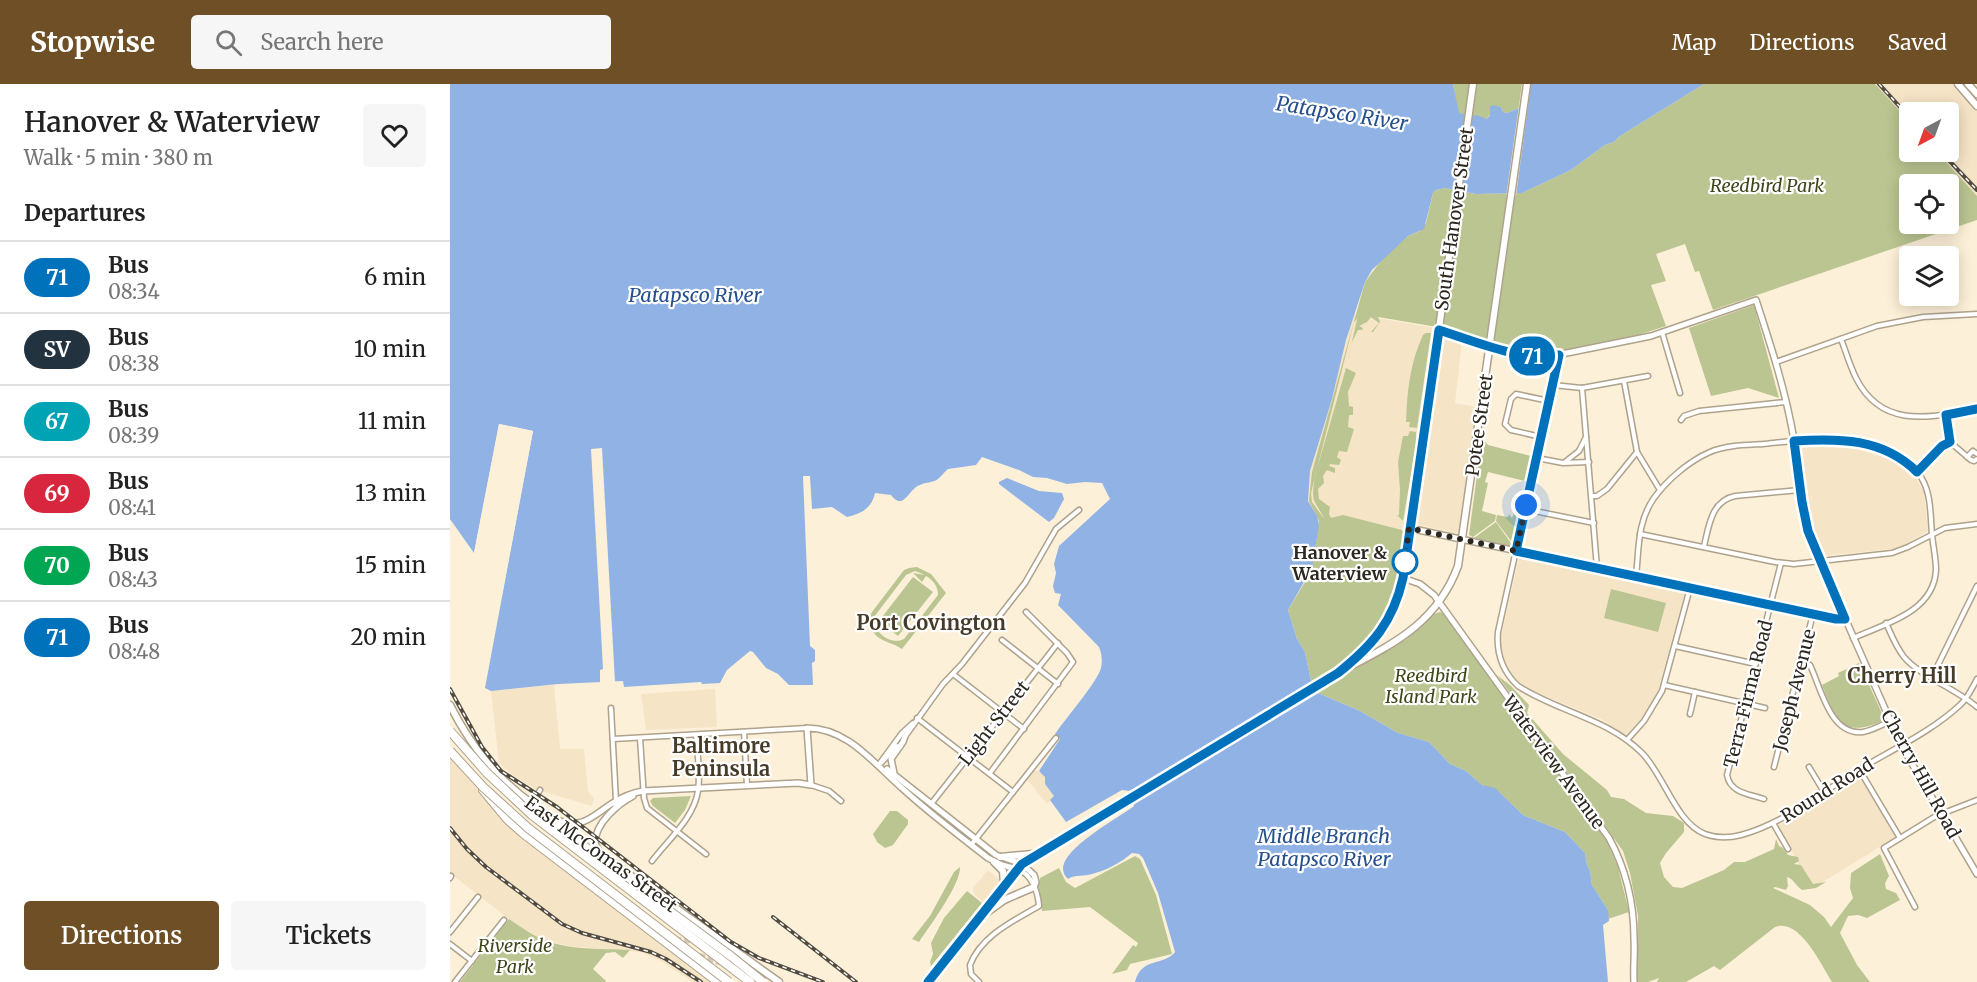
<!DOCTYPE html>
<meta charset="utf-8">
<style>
:root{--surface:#fff;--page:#f6f6f6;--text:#222;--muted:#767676;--line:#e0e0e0;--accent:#6f4f25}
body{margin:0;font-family:Merriweather,serif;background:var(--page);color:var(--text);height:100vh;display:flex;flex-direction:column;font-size:22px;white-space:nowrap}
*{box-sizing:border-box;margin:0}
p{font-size:20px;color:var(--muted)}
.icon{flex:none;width:33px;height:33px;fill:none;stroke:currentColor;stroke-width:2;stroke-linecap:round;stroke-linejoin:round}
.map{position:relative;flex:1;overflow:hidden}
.drawer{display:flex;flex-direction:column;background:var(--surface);width:450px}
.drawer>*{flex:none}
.badge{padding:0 12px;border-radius:20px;font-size:21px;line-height:39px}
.needle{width:39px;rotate:221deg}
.controls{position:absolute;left:1449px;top:18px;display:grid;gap:12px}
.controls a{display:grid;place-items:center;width:60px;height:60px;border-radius:6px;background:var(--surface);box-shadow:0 3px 15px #0003;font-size:30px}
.you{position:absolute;width:30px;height:30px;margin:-15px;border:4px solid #fff;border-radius:50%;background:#1a73e8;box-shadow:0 0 0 9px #1a73e833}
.map>.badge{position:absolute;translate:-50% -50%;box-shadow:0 0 0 3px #fff}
h2{padding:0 24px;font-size:22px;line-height:54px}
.round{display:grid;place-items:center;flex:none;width:63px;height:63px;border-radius:6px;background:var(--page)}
.summary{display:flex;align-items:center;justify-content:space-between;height:102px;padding:0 24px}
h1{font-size:28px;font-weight:600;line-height:45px}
.cta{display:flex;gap:12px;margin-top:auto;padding:12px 24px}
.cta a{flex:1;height:69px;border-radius:6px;background:var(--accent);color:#fff;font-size:24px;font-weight:600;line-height:69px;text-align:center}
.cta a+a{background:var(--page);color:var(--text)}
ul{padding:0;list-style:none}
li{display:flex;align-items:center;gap:18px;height:72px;padding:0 24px;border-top:2px solid var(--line)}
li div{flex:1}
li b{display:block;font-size:22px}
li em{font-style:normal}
li .badge{min-width:66px;font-weight:700;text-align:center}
header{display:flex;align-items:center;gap:36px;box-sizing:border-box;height:84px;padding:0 30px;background:var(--accent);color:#fff}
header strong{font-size:28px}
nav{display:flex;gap:33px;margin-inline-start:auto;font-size:21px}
.search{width:420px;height:54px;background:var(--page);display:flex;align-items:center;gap:15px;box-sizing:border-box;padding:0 21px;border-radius:6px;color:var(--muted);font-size:22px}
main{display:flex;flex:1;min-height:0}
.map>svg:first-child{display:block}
.built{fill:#f5e4c6}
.green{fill:#bac591;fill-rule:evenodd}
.water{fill:#90b2e5}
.pier{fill:#fdf0d8}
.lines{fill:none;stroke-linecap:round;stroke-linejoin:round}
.primary-tunnel{stroke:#d3c8b3;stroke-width:6;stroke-dasharray:6 3;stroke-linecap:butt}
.street-casing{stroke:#afa28c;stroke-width:7}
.secondary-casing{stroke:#afa28c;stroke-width:8}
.primary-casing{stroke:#afa28c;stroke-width:9}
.highway-casing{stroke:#afa28c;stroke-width:10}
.street{stroke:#fff;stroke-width:4}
.secondary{stroke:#fff;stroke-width:5}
.primary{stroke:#fff;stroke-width:6}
.highway{stroke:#fff;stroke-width:8}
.rail-casing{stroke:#524c40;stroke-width:4}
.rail{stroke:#fff;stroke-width:1.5;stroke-dasharray:4.5;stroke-linecap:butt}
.highway-bridge-casing{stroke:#afa28c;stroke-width:10;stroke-linecap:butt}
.highway-bridge{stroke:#fff;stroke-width:8}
.line-casing{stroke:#fff;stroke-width:14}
.line{stroke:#0072bc;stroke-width:9}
.walk{stroke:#2d281f;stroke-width:6;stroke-dasharray:0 10.8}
.stop-dot{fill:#fff;stroke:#0072bc;stroke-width:3}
.labels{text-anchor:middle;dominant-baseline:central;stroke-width:4.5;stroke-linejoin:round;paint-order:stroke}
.park-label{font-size:18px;font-style:italic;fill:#3f4619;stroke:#fff}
.street-label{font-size:18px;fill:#2d281f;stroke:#fff}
.stop-label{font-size:18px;font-weight:bold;fill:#2d281f;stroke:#fff;text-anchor:end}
.water-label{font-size:20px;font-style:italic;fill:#264f8d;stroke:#fff}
.neighbourhood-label{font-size:20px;font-weight:bold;fill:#463b28;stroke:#fff}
</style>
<header>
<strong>Stopwise</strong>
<div class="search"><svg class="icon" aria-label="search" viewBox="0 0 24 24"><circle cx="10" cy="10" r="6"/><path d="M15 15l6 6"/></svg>Search here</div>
<nav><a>Map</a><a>Directions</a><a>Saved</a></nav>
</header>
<main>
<section class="drawer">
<div class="summary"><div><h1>Hanover &amp; Waterview</h1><p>Walk · 5 min · 380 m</p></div><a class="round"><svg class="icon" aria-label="heart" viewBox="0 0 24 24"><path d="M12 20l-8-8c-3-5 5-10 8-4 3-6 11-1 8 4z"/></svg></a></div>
<h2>Departures</h2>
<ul>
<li><span class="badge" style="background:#0072bc;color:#fff">71</span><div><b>Bus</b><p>08:34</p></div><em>6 min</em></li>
<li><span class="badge" style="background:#22323f;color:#fff">SV</span><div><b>Bus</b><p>08:38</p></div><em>10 min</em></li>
<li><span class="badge" style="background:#00a3b4;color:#fff">67</span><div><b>Bus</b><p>08:39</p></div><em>11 min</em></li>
<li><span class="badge" style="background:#d7263d;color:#fff">69</span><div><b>Bus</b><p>08:41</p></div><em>13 min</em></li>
<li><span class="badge" style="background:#00a651;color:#fff">70</span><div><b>Bus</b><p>08:43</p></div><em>15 min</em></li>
<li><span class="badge" style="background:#0072bc;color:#fff">71</span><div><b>Bus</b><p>08:48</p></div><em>20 min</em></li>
</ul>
<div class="cta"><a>Directions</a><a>Tickets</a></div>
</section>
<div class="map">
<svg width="1527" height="898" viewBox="0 0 1527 898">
<rect width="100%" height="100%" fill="#fdf0d8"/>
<!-- built -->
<g class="built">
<polygon points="1421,0 1525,0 1527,2 1527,112 1485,68 1498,68 1498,28 1460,28 1459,40"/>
<polygon points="904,230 984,244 960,406 952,446 894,433 868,438 858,417 860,387 867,361 882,315 896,256"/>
<polygon points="993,252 1012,257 1005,319 1026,323 1009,450 966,440"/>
<polygon points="1386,359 1408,362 1430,368 1454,381 1463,389 1474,408 1478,447 1457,460 1441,465 1372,472 1359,436 1349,360"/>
<polygon points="1069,473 1235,508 1208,606 1196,629 1176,651 1151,635 1081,606 1070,599 1062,590 1054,577 1050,558"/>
<polygon points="104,601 110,665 134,665 138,708 144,714 142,722 85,705 61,690 49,679 41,607"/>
<polygon points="265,605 267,643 196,646 191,610"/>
<polygon points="0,674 57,739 269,898 243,898 211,877 190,868 118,862 92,856 59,835 0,789"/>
<polygon points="582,686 589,687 595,693 595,700 605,713 597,720 576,694"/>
<polygon points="1410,691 1446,753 1363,804 1327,742"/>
<polygon points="538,786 551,797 533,818 524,810 523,804"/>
</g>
<!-- green -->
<g class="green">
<polygon points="1003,0 1075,0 1071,23 1057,29 1053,28 1051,23 1045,22 1037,35 1008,29"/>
<path d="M1254 0H1425L1459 37 1460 68H1487L1527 112V136L1263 226 1249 187 1245 188 1235 160 1206 170 1216 197 1201 201 1216 242 1188 251 1116 266 1090 269 1067 266 993 244 928 233 930 238 923 248H921L929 239 921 233 917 238 909 242 913 244 912 246H908L902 258 897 279 909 227 907 235 904 238 861 409 862 418 875 436C863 413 861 420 865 392L896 284 906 289 898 308 899 322 903 323V331H899L898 343 904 345 897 368 889 367 887 373 891 376 889 381 880 380 879 382 885 384V389L877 386 873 392 874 399 868 405 869 415 880 423 879 430 881 434 893 431 952 446C958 453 954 464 953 473 947 516 933 544 902 574L908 582 958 553 984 530 990 528 995 530 1155 753 1168 783 1179 828 1158 835V826L1142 801 1140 787 1137 781 1135 769 1115 748 1073 731 1049 708 1032 701 1016 687 1000 680 979 658 948 649 910 627 868 609 861 597 855 568 847 555 838 526 858 493 864 473 869 437 859 417 862 388 915 198 933 174 958 152 970 147 976 139 983 109 986 106 995 104 1026 110 1072 109 1121 86 1155 61 1164 58 1170 52ZM1460 100H1498V140H1460Z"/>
<polygon points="1304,221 1329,314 1298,304 1261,312 1239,244"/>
<path d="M976 249H981L967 344 959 343 960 338H956C957 307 960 279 973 251Z"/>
<polygon points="960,347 966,348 966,361 953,437 947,431 949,431 950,406 948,378 953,352 958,352"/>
<polygon points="1032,353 1038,361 1085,373 1079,398 1038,388 1035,398 1038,399 1032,427 1046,431 1045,437 1023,453 1019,451"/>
<polygon points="1066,425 1072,427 1064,461 1046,437 1047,431 1058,433 1059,430 1062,434"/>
<polygon points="1046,438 1063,462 1024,454"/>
<path d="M467 483 481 490 496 509 452 565C437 555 423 559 419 535L422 528 454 486 459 484ZM465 487 475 491 463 489 472 498 476 492C483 496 488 502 488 511L454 555C441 562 422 548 424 533L456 491Z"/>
<polygon points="463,493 483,508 448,552 429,537"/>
<polygon points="1161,505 1216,519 1208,548 1154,534"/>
<path d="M1409 579 1435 636C1393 655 1387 638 1372 601L1389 592 1388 589Z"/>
<path d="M1047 591 1061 602 1079 621 1077 629 1113 670 1157 706 1161 713 1174 715 1196 729 1223 732 1234 739V748L1216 769 1210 779 1214 793 1223 803 1232 804 1274 786 1284 778H1295L1324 765 1326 755 1329 762 1333 764 1338 771 1348 773 1349 777 1344 780 1351 781 1363 800 1376 798 1366 804 1352 806C1346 802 1343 794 1337 793L1338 802 1336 806 1325 803 1323 804 1360 821 1374 833 1381 843 1403 814 1400 804 1401 789 1430 770 1439 792 1435 799 1436 805 1446 809 1450 816 1417 834 1408 831 1398 832 1390 849 1407 881 1420 898H1382C1371 881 1350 834 1325 843L1270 886 1264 882 1236 898H1207L1209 894 1198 898H1187L1188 832 1180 789 1173 767Z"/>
<polygon points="241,712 235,726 225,739 203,722 200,717 203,714"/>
<polygon points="440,727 447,727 458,736 458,740 443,761 435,764 427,758 423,750"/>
<polygon points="685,772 690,775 706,811 722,870 680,880 677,886 662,890 683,861 686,863 688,859 640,823 592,827 588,806 590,794 609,784 616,798 625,804"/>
<path d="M510 783C511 800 479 843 469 858L462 855 480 832 504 788Z"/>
<polygon points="517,807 532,819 481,882 480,878 483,870 481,859 494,834"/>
<path d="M59 835C70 842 80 850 92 855 119 867 151 864 180 866L173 874 165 868 156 869 143 885 156 897 155 898H10Z"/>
</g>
<!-- water -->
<g class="water">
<path d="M0 0H1003L1009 29 1023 32 1026 31 1037 35 1040 31V23L1043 21 1051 23 1053 28 1057 29 1071 23 1075 0H1254L1170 52 1164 58 1155 61 1121 86 1072 109 1026 110 995 104 986 106 983 109 974 145 958 152 922 186 915 198 896 256 882 315 860 387 858 417 867 432 869 441 862 484 838 526 847 555 855 568 861 597 868 609 910 627 948 649 979 658 1000 680 1016 687 1032 701 1045 704 1073 731 1115 748 1135 769 1137 781 1140 787 1142 801 1158 826 1159 837 1153 841 1158 898H685C692 872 713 883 725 868L708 809 693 774 689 770 682 769C672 778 655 787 642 790 634 793 625 790 618 795 593 773 671 733 684 722L680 707 672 706 616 738 600 716 604 712 595 700V693L589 687 610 655 605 650C617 633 642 604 650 587 653 579 652 570 649 563L608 521 611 510 605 509 603 502 606 489 604 480 609 462 660 415 652 399 635 398 617 400 597 394 583 393 569 386 532 373 526 381 498 385C494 388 492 392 488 395 483 399 476 398 470 401 459 404 454 428 441 411L425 409C422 424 411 430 397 433L382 423 362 425 360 392H353L360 562 365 566V577L362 579 363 601H339L328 590 316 584 303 568 300 567 277 586 270 599 252 600 251 598 174 603 173 597 108 600 41 607 35 604 83 347 49 340 24 469 0 435Z"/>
<polygon points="557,394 589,407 612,409 614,415 604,434 599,438 549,400 549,398"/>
</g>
<!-- pier -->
<g class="pier">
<polygon points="1072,0 1081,0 1066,112 1056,113"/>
<polygon points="49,340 83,347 52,511 50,507 80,349 51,344 26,472 24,469"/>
<polygon points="152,364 165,598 150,598 150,586 153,585 141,365"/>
<polygon points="864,597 870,606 682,719 677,709"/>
</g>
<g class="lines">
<!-- primary-tunnel -->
<g class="primary-tunnel">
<path d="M225 855C235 858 247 858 246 844"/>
<polyline points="249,872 276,880"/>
</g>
<defs>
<g id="street">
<polyline points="1212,248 1230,309"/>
<path d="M1391 255C1396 268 1400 282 1406 294 1432 346 1481 333 1527 325"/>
<path d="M1109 271 1048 548C1046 570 1052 587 1068 602 1108 628 1157 634 1192 669 1214 691 1226 739 1255 750 1266 754 1280 754 1291 751 1335 739 1372 708 1410 685 1443 665 1481 648 1510 621 1518 614 1522 604 1527 595"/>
<polyline points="1326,278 1427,242 1473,233 1527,230"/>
<polyline points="1174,297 1187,368 1210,406"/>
<polyline points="1103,301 1132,304 1198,292"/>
<polyline points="1132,304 1147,484"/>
<polyline points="1496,331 1500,358"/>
<polyline points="1231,336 1234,332 1249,327 1336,318"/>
<polyline points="1091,353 1061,346 1055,340 1061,315 1066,310 1099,317"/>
<polyline points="1500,358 1521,376 1524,377 1527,375"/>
<polyline points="1517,373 1523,367 1527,370"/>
<polyline points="1087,374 1113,379 1139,378"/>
<polyline points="1115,378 1129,367 1136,353"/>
<polyline points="1467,388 1492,362 1500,358"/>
<polyline points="1142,412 1147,412 1157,405 1187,368"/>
<polyline points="1075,425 1144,439"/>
<polyline points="1190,450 1325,478 1344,480 1442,469 1458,463 1495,444 1527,440"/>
<path d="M1254 462C1259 442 1261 417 1285 412L1350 406"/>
<path d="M1186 493C1189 465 1187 438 1204 414 1217 396 1239 377 1260 368 1276 361 1296 361 1313 360 1363 355 1432 344 1468 389 1482 406 1480 430 1482 450 1483 462 1486 474 1486 486 1484 528 1435 540 1403 554"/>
<path d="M1436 539C1441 550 1446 563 1454 573 1470 592 1506 605 1527 623"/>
<polyline points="552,556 608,600"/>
<polyline points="1225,562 1306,580"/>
<path d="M1351 577 1360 581C1371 604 1380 652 1413 648 1423 646 1432 641 1440 637"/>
<polyline points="503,590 574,645"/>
<polyline points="1482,593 1527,502"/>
<polyline points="1214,601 1315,624"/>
<polyline points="161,624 166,717 165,725"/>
<polyline points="1240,630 1245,608"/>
<polyline points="467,634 563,708"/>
<polyline points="294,648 297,701"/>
<polyline points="190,654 194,714 197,724 256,770"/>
<polyline points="454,654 493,600 512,580 575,499 606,445 629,426"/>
<polyline points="163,655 357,644"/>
<polyline points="1177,656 1194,637 1212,607 1240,504"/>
<polyline points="430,679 452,649 463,639"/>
<polyline points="429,681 447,662"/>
<polyline points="1324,683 1363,530"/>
<polyline points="1359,683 1374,708"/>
<polyline points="1409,685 1450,754"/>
<polyline points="540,689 623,578 617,569 576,528"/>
<polyline points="361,701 379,707 391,717"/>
<path d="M1314 715C1299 710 1280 709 1277 691L1331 479"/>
<polyline points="82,719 90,706"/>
<polyline points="481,720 608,559"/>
<polyline points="1323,739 1338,765"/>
<polyline points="521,761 606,654"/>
<path d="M202 777C218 756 244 734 248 707 251 689 247 669 246 651"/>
<polyline points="0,794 1,792"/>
<polyline points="1465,823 1434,764 1486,732 1527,716"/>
<polyline points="0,848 28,813"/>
<polyline points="0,860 22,877"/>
<polyline points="5,898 54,836"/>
<path d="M529 898 521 890 520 881C531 852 563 837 589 822 588 808 582 791 568 785"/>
</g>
<g id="secondary">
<path d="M989 246 1068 270 1102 272 1201 252 1306 216C1321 262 1336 308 1344 356 1349 390 1350 424 1361 457L1451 661 1527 790"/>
<polyline points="959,444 1386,535 1395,535"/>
<path d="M953 494 970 500 984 511 1159 754C1176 785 1184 820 1184 855 1185 869 1183 884 1184 898"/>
<polyline points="437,685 546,771 572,780 584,791 586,798 584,803"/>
<polyline points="444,689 441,675 453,658 455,652"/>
<path d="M104 735C132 746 140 734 161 720 172 713 181 709 193 707L348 699 361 701 357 644C398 644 424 680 452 704 479 729 510 752 538 774L552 781 567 785"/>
<path d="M150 769 145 759C145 739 168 720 183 712"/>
</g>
<g id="primary">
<polyline points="1508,0 1527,22"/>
<polyline points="1518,0 1527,10"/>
<path d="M899 583C948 558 988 536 1008 482L1077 0"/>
<path d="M0 621C21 663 47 695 85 722"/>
<polyline points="142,764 329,898"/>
<polyline points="550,773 583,770"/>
<polyline points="544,778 553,787 554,800"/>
<polyline points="536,829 554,816 584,803"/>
<polyline points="484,890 572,780 888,589 910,571 931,547 945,521 953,494 970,381 1023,0"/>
</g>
<g id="highway">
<polyline points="33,706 58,736 74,750 268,898"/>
<polyline points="82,720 96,733 202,814"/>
<polyline points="481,898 487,887"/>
</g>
</defs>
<!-- street casing -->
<use href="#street" class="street-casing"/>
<!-- secondary casing -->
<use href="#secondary" class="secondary-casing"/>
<!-- primary casing -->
<use href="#primary" class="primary-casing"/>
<!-- highway casing -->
<use href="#highway" class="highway-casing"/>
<!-- street -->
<use href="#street" class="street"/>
<!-- secondary -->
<use href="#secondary" class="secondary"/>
<!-- primary -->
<use href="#primary" class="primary"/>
<!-- highway -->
<use href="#highway" class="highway"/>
<defs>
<g id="rail">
<polyline points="1429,0 1460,34"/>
<polyline points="1491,68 1527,106"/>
<polyline points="0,605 32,663 51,687 107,723 281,858 309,874 373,898"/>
<polyline points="0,744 17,765 36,783 112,840 132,849 201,868 216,875 251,898"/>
<polyline points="323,833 406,898"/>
</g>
</defs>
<!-- rail casing -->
<use href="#rail" class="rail-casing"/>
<!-- rail -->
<use href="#rail" class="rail"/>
<defs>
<g id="highway-bridge">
<polyline points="0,647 37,689 82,731 300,898"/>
<polyline points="0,667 33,703 78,744 279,898"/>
<polyline points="202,814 282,873 313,898"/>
</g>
</defs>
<!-- highway-bridge casing -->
<use href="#highway-bridge" class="highway-bridge-casing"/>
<!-- highway-bridge -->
<use href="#highway-bridge" class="highway-bridge"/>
</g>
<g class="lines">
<defs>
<path id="line" d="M478 898 572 780 888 589C923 561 943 538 953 494L989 246C1027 258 1069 277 1109 271L1066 467 1386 535H1395L1358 447 1352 418 1344 357C1388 354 1433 354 1467 388L1492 362 1500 358 1496 331 1527 325"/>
</defs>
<!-- line casing -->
<use href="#line" class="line-casing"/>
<!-- line -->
<use href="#line" class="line"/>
<!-- walk -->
<polyline class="walk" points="955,478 959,444 1066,467 1076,421"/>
</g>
<!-- markers -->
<circle class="stop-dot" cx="955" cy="478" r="12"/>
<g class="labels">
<!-- park labels -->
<g class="park-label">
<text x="1317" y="101">Reedbird Park</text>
<text x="981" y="591">Reedbird<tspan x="981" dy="21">Island Park</tspan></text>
<text x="65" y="861">Riverside<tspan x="65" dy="21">Park</tspan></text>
</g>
<!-- street labels -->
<g class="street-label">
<text transform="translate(1004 135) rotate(-82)">South Hanover Street</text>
<text transform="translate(1029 341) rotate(-82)">Potee Street</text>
<text transform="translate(1344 606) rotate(-76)">Joseph Avenue</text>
<text transform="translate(1298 610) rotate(-76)">Terra Firma Road</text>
<text transform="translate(544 639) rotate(-52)">Light Street</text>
<text transform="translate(1104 678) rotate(54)">Waterview Avenue</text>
<text transform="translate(1471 690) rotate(61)">Cherry Hill Road</text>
<text transform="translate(1377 706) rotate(-32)">Round Road</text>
<text transform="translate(151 770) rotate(36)">East McComas Street</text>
</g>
<!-- stop labels -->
<g class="stop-label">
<text x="937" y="468">Hanover &amp;<tspan x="937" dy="21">Waterview</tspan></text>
</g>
<!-- water labels -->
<g class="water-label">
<text transform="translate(892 29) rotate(9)">Patapsco River</text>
<text x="245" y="210">Patapsco River</text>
<text x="874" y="751">Middle Branch<tspan x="874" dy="23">Patapsco River</tspan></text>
</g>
<!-- neighbourhood labels -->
<g class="neighbourhood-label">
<text x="481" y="538">Port Covington</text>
<text x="1452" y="591">Cherry Hill</text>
<text x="271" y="661">Baltimore<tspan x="271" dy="23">Peninsula</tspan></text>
</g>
</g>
</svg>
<div class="controls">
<a><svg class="needle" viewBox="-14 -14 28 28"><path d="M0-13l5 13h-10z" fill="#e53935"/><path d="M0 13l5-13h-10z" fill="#767676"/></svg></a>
<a><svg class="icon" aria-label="locate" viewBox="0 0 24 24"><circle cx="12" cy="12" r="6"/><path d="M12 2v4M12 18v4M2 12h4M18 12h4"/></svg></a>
<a><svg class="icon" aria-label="layers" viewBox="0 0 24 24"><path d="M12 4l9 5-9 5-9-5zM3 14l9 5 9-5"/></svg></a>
</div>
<div class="you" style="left:1076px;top:421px"></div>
<b class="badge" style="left:1082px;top:272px;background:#0072bc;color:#fff">71</b>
</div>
</main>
